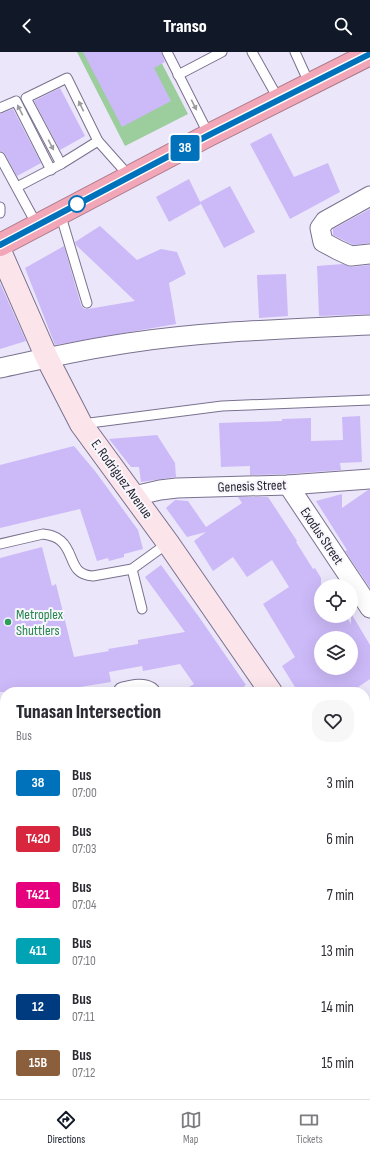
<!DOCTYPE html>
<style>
:root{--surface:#fff;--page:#f7f7f7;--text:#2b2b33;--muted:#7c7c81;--line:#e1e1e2;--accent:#111827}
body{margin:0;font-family:"Sofia Sans Condensed",sans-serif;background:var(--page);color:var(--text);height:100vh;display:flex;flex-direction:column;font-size:15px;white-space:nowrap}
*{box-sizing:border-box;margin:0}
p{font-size:13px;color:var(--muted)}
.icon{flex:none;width:22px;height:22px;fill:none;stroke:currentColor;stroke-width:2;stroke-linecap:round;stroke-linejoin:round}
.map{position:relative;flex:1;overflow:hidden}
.sheet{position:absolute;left:0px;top:635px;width:370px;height:412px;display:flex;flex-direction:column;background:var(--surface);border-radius:16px 16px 0 0;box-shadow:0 4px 16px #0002}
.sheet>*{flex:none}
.badge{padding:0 8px;border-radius:3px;font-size:14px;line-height:26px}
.buttons{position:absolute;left:314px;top:527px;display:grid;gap:8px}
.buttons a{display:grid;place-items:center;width:44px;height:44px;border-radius:50%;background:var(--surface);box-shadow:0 4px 16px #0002;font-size:20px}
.map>.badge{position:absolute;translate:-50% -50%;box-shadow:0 0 0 2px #fff}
.round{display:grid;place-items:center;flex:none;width:42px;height:42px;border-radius:16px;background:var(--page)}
.overview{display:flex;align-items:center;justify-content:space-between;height:68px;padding:0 16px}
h1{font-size:19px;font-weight:800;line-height:30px}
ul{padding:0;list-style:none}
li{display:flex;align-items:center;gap:12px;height:56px;padding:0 16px}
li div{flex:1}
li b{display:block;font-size:15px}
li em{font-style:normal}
li .badge{min-width:44px;font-weight:700;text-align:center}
header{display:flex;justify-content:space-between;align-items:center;height:52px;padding:0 16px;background:var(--accent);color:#fff;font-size:18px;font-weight:800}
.tab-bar{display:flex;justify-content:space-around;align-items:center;height:56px;border-top:1px solid var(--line);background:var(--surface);font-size:11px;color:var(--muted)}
.tab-bar a{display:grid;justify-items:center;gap:2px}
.tab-bar .selected{color:var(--accent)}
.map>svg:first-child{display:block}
.green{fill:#9ccd9c}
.building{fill:#ccb9f8;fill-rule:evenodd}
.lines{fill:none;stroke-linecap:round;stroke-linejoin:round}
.lane-casing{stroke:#7a718f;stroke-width:11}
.street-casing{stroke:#7a718f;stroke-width:21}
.secondary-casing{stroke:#7a718f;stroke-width:24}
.highway-casing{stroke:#a97887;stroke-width:24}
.lane{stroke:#fff;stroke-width:9}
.street{stroke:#fff;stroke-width:19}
.secondary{stroke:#fbe5ea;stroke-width:22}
.highway{stroke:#f1a7b8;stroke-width:22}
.oneway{fill:#9c9ba0}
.line-casing{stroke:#fff;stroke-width:9}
.line{stroke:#0072bc;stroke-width:6}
.stop-dot{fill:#fff;stroke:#0072bc;stroke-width:2}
.leisure-dot{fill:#2e9e5b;stroke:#f8f6fd;stroke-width:1.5}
.labels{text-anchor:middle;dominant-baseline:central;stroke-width:4;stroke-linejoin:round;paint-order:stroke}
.street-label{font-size:14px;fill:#24212d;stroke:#f8f6fd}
.leisure-label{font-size:14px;fill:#27864d;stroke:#f8f6fd;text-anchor:start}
</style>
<header><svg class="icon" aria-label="back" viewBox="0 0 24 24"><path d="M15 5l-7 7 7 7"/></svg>Transo<svg class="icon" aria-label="search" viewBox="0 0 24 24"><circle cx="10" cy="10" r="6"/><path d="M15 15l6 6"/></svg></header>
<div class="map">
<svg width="370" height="1047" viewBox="0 0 370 1047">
<rect width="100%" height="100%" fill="#ece6fa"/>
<!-- green -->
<polygon class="green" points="77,0 156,0 188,62 125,94"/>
<!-- building -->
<g class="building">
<polygon points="83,0 161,0 165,10 154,16 171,49 122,75"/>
<polygon points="60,36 85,84 60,98 34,49"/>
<polygon points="13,57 41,111 17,124 5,102 3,100 0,99 0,62"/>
<polygon points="271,81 294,125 328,111 340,140 290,167 250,92"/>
<polygon points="189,127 201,152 169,170 156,145"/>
<polygon points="230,134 255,180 224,196 200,150"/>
<polygon points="370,157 370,191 353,193 333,183 333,177"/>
<polygon points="100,174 137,208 161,197 177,200 186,222 169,231 176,272 55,293 25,216 64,194 81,253 83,256 85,257 88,257 135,249 76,193 75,190"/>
<polygon points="343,212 352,215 370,213 370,262 319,264 317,214"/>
<polygon points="286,222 288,264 259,266 257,223"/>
<polygon points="0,231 26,289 0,297"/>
<polygon points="360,364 362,410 340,411 341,418 287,422 250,423 250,414 221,415 219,371 282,369 282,367 311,366 311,389 343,388 342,365"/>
<polygon points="157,383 175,411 176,425 141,430 139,415 131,415 109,387"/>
<polygon points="74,394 95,419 138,478 143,497 124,502 124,505 109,509 108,506 97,509 80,457 0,476 0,413"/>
<polygon points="368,438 370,438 370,536 345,499 347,498 316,449 342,442 342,456"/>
<path d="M238 445H268L297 489 296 490 313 517 315 516 321 526V564H346L351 572V561L370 593V627L351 640H298L282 614 295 605 263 552 289 535 272 508 247 525 233 505 213 519 194 489 206 480 187 485 166 456 175 448 188 449 206 475 242 451ZM321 586H351V616H321Z"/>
<polygon points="42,495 52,534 56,532 74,605 109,599 108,597 138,592 138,588 185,580 145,525 161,513 199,565 246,633 244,634 248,640 181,640 194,632 180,612 143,619 142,614 109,620 111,630 80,635 81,640 0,640 0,506"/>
</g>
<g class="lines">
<defs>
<g id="lane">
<polyline points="167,0 209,83"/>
<polyline points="252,0 279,48"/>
<polyline points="295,0 310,33"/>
<polyline points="178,23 222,0"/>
<polyline points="0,56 16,49 51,118"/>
<polyline points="0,105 37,173"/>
<polyline points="61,112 26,46 67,26 98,89 130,125"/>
<polyline points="17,135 61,112 98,89"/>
<polyline points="0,155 0,161"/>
<polyline points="60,161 87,251"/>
<polyline points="82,372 222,354 370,348"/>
<path d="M0 492 43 482C50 483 56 484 61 489 75 501 69 523 93 524L132 517 168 491"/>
<polyline points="132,517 142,557"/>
<polyline points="365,976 370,975"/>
</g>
<g id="street">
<polyline points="370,144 325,169 320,176 323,190 338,198 351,204 370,202"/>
<path d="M0 316C42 307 85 297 128 291 208 279 289 277 370 273"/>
<polyline points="288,433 370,556"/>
<polyline points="134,444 160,438 177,436 288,433 370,427"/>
<path d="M123 640C132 638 142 635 150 640"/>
<polyline points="0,847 5,844"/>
<polyline points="0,863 5,871"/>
<polyline points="0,1036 7,1047"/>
<polyline points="115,1042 118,1047"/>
</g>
<g id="secondary">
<polyline points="0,199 47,306 81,372 168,491 271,640"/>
<polyline points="365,777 370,784"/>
</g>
<polyline id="highway" points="0,193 209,83 370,2"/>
</defs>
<!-- lane casing -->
<use href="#lane" class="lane-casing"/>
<!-- street casing -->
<use href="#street" class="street-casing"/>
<!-- secondary casing -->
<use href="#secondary" class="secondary-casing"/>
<!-- highway casing -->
<use href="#highway" class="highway-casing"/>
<!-- lane -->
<use href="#lane" class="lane"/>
<!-- street -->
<use href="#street" class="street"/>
<!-- secondary -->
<use href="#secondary" class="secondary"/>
<!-- highway -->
<use href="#highway" class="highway"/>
</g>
<!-- one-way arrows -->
<defs><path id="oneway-solid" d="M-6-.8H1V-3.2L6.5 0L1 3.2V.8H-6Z"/></defs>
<g class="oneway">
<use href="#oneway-solid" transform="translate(194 53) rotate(63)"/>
<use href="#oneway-solid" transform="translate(81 54) rotate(-116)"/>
<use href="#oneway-solid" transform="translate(20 58) rotate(-117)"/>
<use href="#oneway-solid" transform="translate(51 93) rotate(62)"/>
</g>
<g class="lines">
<defs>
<polyline id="line" points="0,193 209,83 370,2"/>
</defs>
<!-- line casing -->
<use href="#line" class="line-casing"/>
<!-- line -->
<use href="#line" class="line"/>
</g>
<!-- markers -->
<circle class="stop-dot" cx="77" cy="152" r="8"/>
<circle class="leisure-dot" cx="8" cy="570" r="4"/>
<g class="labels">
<!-- street labels -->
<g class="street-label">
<text transform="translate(122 427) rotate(54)">E. Rodriguez Avenue</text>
<text transform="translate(252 434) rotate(-2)">Genesis Street</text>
<text transform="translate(322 484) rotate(56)">Exodus Street</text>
</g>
<!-- leisure labels -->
<g class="leisure-label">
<text x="16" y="562">Metroplex<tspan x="16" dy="16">Shuttlers</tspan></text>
</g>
</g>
</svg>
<div class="buttons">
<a><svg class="icon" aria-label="locate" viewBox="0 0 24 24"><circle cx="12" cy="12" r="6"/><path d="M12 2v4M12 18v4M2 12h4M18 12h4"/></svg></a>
<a><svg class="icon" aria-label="layers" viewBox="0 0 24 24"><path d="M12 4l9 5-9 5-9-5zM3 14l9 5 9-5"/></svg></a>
</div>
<b class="badge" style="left:185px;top:96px;background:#0072bc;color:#fff">38</b>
<section class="sheet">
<div class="overview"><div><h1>Tunasan Intersection</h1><p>Bus</p></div><a class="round"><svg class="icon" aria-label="heart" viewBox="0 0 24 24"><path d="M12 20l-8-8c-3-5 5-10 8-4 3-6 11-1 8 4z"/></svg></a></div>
<ul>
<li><span class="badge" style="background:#0072bc;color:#fff">38</span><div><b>Bus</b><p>07:00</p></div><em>3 min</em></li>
<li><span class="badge" style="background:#d7263d;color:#fff">T420</span><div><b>Bus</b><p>07:03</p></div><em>6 min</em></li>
<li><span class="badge" style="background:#e6007e;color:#fff">T421</span><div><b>Bus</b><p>07:04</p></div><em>7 min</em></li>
<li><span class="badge" style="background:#00a3b4;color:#fff">411</span><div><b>Bus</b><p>07:10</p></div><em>13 min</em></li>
<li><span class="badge" style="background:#003b80;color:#fff">12</span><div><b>Bus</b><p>07:11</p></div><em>14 min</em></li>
<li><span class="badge" style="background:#8b5e3c;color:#fff">15B</span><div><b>Bus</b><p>07:12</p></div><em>15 min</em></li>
</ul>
</section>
</div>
<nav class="tab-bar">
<a class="selected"><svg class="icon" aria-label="directions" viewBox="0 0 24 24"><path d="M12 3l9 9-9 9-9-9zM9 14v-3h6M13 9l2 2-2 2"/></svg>Directions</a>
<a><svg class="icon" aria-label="map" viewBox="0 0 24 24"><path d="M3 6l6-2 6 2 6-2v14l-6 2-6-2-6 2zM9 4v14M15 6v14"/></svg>Map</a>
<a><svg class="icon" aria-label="tickets" viewBox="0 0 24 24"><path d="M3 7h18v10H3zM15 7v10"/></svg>Tickets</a>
</nav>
